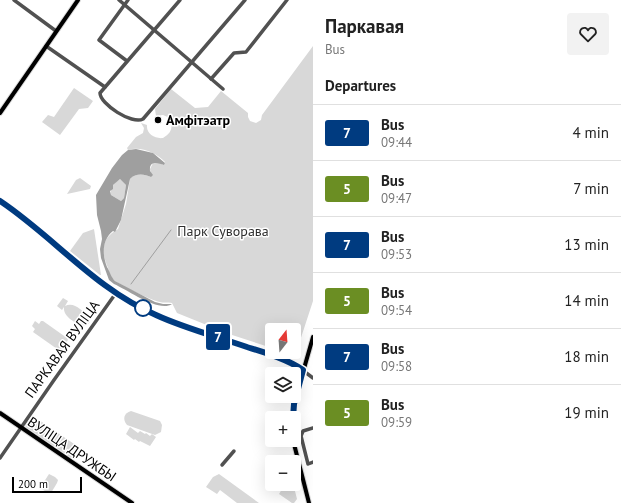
<!DOCTYPE html>
<meta charset="utf-8">
<style>
:root{--surface:#fff;--page:#f2f2f2;--text:#222;--muted:#767676;--line:#e0e0e0}
body{margin:0;font-family:"PT Sans",sans-serif;background:var(--page);color:var(--text);height:100vh;display:flex;flex-direction:column;font-size:15px;white-space:nowrap}
*{box-sizing:border-box;margin:0}
p{font-size:13px;color:var(--muted)}
.icon{flex:none;width:22px;height:22px;fill:none;stroke:currentColor;stroke-width:2;stroke-linecap:round;stroke-linejoin:round}
.map{position:relative;flex:1;overflow:hidden}
.details{display:flex;flex-direction:column;background:var(--surface);width:308px}
.details>*{flex:none}
.badge{padding:0 8px;border-radius:3px;font-size:14px;line-height:26px}
.needle{width:26px;rotate:17deg}
.controls{position:absolute;left:265px;top:323px;display:grid;gap:8px}
.controls a{display:grid;place-items:center;width:36px;height:36px;border-radius:4px;background:var(--surface);box-shadow:0 4px 16px #0002;font-size:20px}
.scale{position:absolute;left:12px;bottom:10px;width:70px;box-sizing:border-box;padding-left:4px;border:2px solid #000;border-top:0;font-size:11px;line-height:14px;white-space:nowrap;color:#000;-webkit-text-stroke:3px #fff;paint-order:stroke}
.map>.badge{position:absolute;translate:-50% -50%;box-shadow:0 0 0 2px #fff}
h2{padding:0 12px;font-size:15px;line-height:36px}
.round{display:grid;place-items:center;flex:none;width:42px;height:42px;border-radius:4px;background:var(--page)}
.overview{display:flex;align-items:center;justify-content:space-between;height:68px;padding:0 12px}
h1{font-size:19px;font-weight:600;line-height:30px}
ul{padding:0;list-style:none}
li{display:flex;align-items:center;gap:12px;height:56px;padding:0 12px;border-top:1px solid var(--line)}
li div{flex:1}
li b{display:block;font-size:15px}
li em{font-style:normal}
li .badge{min-width:44px;font-weight:700;text-align:center}
main{display:flex;flex:1;min-height:0}
.map>svg:first-child{display:block}
.green{fill:#d8d8d8}
.water{fill:#9f9f9f;fill-rule:evenodd}
.lines{fill:none;stroke-linecap:round;stroke-linejoin:round}
.stream{stroke:#9f9f9f;stroke-width:1}
.major-casing{stroke:#dbdbdb;stroke-width:6}
.minor{stroke:#515151;stroke-width:3.5}
.major{stroke:#000;stroke-width:4}
.line-casing{stroke:#fff;stroke-width:9}
.line{stroke:#003b80;stroke-width:6}
.poi-dot{fill:#000;stroke:#fff;stroke-width:1.5}
.stop-dot{fill:#fff;stroke:#003b80;stroke-width:2}
.labels{text-anchor:middle;dominant-baseline:central;stroke-width:3;stroke-linejoin:round;paint-order:stroke}
.poi-label{font-size:14px;font-weight:bold;fill:#000;stroke:#fff;text-anchor:start}
.park-label{font-size:14px;fill:#2f2f2f;stroke:#fff}
.street-label{font-size:14px;fill:#000;stroke:#fff}
</style>
<main>
<div class="map">
<svg width="313" height="503" viewBox="0 0 313 503">
<rect width="100%" height="100%" fill="#fff"/>
<!-- green -->
<g class="green">
<path d="M313 46V301L295 356 283 352H294V330H272V348L229 334 177 313 172 303C168 302 163 303 160 302 151 300 119 285 113 279 110 276 109 272 108 268 101 252 101 238 118 229L126 204 130 179C136 173 144 174 151 177L150 169 153 163 157 162 164 165 165 162C156 153 141 146 128 150L127 148 136 137 143 133 144 128 141 123 147 125C146 134 155 139 163 138 172 133 173 127 170 118L163 115 156 116 155 109 171 89 195 108 208 107 221 91 248 113V117L250 121 256 123 261 120 262 115Z"/>
<polygon points="74,88 93,101 88,108 79,109 60,135 42,122 48,115 54,117"/>
<polygon points="80,178 91,186 90,189 67,194 76,180"/>
<path d="M120 179 126 185 124 198 121 201 111 195C109 188 114 183 120 179Z"/>
<polygon points="94,229 101,275 100,275 70,251 83,233"/>
<path d="M63 298 68 301 65 306C74 301 82 311 89 316L90 322 87 325 81 326C74 321 63 317 64 307L62 310 57 306Z"/>
<polygon points="35,321 39,324 41,321 43,321 67,338 68,340 60,351 33,332 35,329 32,326"/>
<path d="M131 411 160 421 162 425 161 432 155 435 127 425C122 419 124 413 131 411Z"/>
<polygon points="27,420 35,425 39,420 80,448 73,459 26,427 25,424"/>
<polygon points="130,427 138,433 140,431 145,434 146,433 150,436 152,434 156,437 150,446 140,441 139,442 135,439 134,440 126,434"/>
<polygon points="294,464 296,464 301,485 294,487 297,499 294,503 292,503 279,494 285,484 294,484"/>
<polygon points="49,474 55,477 58,480 57,483 51,493 48,493 40,488"/>
<polygon points="219,474 259,503 237,503 220,490 217,494 206,487 213,477"/>
</g>
<!-- water -->
<path class="water" d="M136 149 153 153 165 163 164 165C158 163 149 160 150 171L153 175 151 177C144 174 136 173 130 179L121 220 115 232 113 231C102 240 102 254 107 267 110 272 111 277 115 281L155 302 163 304H172C159 313 128 290 114 284L109 280 101 258 100 249 102 239 101 231 97 215 96 195 112 168 122 155 128 150ZM120 179 126 185 124 198 121 201 111 195 110 191 113 189V185Z"/>
<g class="lines">
<!-- stream -->
<polyline class="stream" points="131,284 171,230"/>
<defs>
<g id="major">
<polyline points="0,113 78,0"/>
<polyline points="0,413 132,503"/>
<polyline points="293,418 297,393 313,337"/>
<polyline points="293,440 309,503"/>
</g>
</defs>
<!-- major casing -->
<use href="#major" class="major-casing"/>
<!-- minor -->
<g class="minor">
<polyline points="14,0 56,31"/>
<polyline points="119,0 223,89"/>
<path d="M180 0 100 93C100 104 132 125 143 119L245 0"/>
<polyline points="46,46 105,87"/>
<polyline points="127,61 99,40 128,0"/>
<polyline points="211,79 234,53 246,52 287,0"/>
<polyline points="0,201 25,218 66,254 99,281 116,293 156,315 286,361 297,366 313,378"/>
<polyline points="313,428 303,431 301,436 308,464 313,462"/>
<polyline points="0,458 54,380 116,293"/>
<polyline points="222,465 234,451"/>
</g>
<!-- major -->
<use href="#major" class="major"/>
</g>
<g class="lines">
<defs>
<path id="line" d="M0 201C54 237 95 289 156 315 184 328 218 337 247 347 266 353 287 359 303 370L294 404 293 418"/>
</defs>
<!-- line casing -->
<use href="#line" class="line-casing"/>
<!-- line -->
<use href="#line" class="line"/>
</g>
<!-- markers -->
<circle class="poi-dot" cx="158" cy="120" r="4"/>
<circle class="stop-dot" cx="143" cy="308" r="8"/>
<g class="labels">
<!-- poi labels -->
<g class="poi-label">
<text x="166" y="120">Амфітэатр</text>
</g>
<!-- park labels -->
<g class="park-label">
<text x="223" y="231">Парк Суворава</text>
</g>
<!-- street labels -->
<g class="street-label">
<text transform="translate(62 349) rotate(-54)">ПАРКАВАЯ ВУЛІЦА</text>
<text transform="translate(72 449) rotate(34)">ВУЛІЦА ДРУЖБЫ</text>
</g>
</g>
</svg>
<div class="controls">
<a><svg class="needle" viewBox="-14 -14 28 28"><path d="M0-13l5 13h-10z" fill="#e53935"/><path d="M0 13l5-13h-10z" fill="#767676"/></svg></a>
<a><svg class="icon" aria-label="layers" viewBox="0 0 24 24"><path d="M12 4l9 5-9 5-9-5zM3 14l9 5 9-5"/></svg></a>
<a>+</a>
<a>−</a>
</div>
<div class="scale">200 m</div>
<b class="badge" style="left:218px;top:337px;background:#003b80;color:#fff">7</b>
</div>
<section class="details">
<div class="overview"><div><h1>Паркавая</h1><p>Bus</p></div><a class="round"><svg class="icon" aria-label="heart" viewBox="0 0 24 24"><path d="M12 20l-8-8c-3-5 5-10 8-4 3-6 11-1 8 4z"/></svg></a></div>
<h2>Departures</h2>
<ul>
<li><span class="badge" style="background:#003b80;color:#fff">7</span><div><b>Bus</b><p>09:44</p></div><em>4 min</em></li>
<li><span class="badge" style="background:#6b8e23;color:#fff">5</span><div><b>Bus</b><p>09:47</p></div><em>7 min</em></li>
<li><span class="badge" style="background:#003b80;color:#fff">7</span><div><b>Bus</b><p>09:53</p></div><em>13 min</em></li>
<li><span class="badge" style="background:#6b8e23;color:#fff">5</span><div><b>Bus</b><p>09:54</p></div><em>14 min</em></li>
<li><span class="badge" style="background:#003b80;color:#fff">7</span><div><b>Bus</b><p>09:58</p></div><em>18 min</em></li>
<li><span class="badge" style="background:#6b8e23;color:#fff">5</span><div><b>Bus</b><p>09:59</p></div><em>19 min</em></li>
</ul>
</section>
</main>
